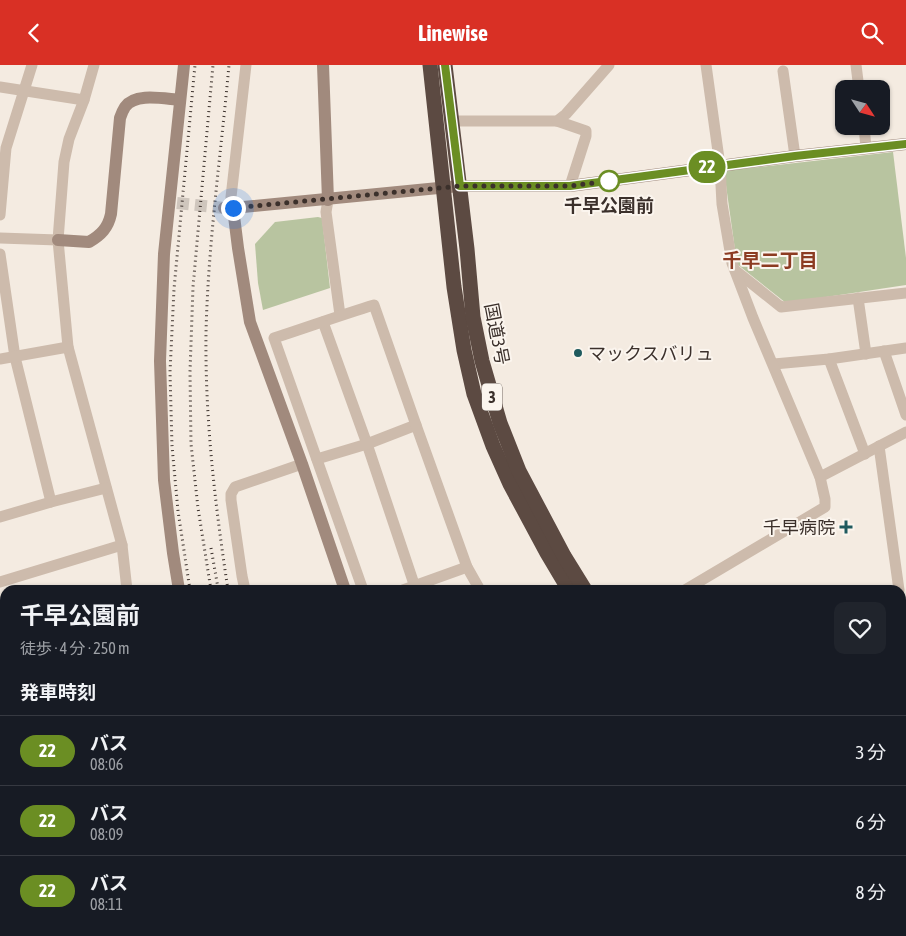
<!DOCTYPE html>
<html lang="ja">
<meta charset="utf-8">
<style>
:root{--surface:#171b24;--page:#20242c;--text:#f1f3f6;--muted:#9ea1a6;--line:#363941;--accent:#d93025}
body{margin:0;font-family:"Asap Condensed","Noto Sans JP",sans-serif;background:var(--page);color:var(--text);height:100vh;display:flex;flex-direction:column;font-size:19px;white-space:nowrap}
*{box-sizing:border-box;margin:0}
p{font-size:16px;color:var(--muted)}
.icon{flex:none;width:28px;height:28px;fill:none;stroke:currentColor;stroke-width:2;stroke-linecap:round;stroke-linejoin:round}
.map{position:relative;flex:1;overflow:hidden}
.panel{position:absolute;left:0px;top:520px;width:906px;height:351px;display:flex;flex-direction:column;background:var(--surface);border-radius:15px 15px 0 0;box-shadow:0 1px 4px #0004}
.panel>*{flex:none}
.badge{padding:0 10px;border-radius:16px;font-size:18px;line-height:32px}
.needle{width:32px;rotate:126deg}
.fabs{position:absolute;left:835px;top:15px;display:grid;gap:10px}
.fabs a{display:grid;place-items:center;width:55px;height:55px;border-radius:10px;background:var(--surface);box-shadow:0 1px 4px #0004;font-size:25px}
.you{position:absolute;width:25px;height:25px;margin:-12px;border:4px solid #fff;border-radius:50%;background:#1a73e8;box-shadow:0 0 0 8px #1a73e833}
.map>.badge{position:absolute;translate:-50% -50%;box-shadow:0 0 0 2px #fff}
h2{padding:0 20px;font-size:19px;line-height:45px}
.round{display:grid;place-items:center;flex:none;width:52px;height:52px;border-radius:10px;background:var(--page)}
.overview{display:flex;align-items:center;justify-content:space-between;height:85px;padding:0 20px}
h1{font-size:24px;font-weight:700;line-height:38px}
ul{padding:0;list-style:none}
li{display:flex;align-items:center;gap:15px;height:70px;padding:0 20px;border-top:1px solid var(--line)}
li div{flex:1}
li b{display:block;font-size:19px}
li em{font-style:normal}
li .badge{min-width:55px;font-weight:700;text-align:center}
header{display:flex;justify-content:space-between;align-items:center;height:65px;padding:0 20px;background:var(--accent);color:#fff;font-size:22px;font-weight:700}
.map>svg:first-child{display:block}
.green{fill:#b8c4a0}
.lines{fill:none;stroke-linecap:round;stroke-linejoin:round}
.secondary-tunnel{stroke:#cfc6bd;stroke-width:12;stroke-dasharray:12 6;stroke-linecap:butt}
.street{stroke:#cdbbac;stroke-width:11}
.secondary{stroke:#a18a7d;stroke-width:12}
.highway{stroke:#5c4a42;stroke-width:15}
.rail{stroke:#3b302b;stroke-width:3;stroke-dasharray:1 4;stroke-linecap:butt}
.line-casing{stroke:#fff;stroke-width:11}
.line{stroke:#6b8e23;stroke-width:8}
.walk{stroke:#3b302b;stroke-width:5;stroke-dasharray:0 9}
.stop-dot{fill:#fff;stroke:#6b8e23;stroke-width:2.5}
.poi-dot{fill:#1f5a5e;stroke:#fbf5ee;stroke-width:2}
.labels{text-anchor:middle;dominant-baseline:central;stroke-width:4;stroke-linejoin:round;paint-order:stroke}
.shield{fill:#fbf5ee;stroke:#756b66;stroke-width:1}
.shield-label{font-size:16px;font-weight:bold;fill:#3b302b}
.stop-label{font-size:18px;font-weight:bold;fill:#3b302b;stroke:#fbf5ee}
.street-label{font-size:18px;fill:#3b302b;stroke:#fbf5ee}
.poi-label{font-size:18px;fill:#3b302b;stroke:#fbf5ee;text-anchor:start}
.neighbourhood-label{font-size:19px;font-weight:bold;fill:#8c3b22;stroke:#fbf5ee}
</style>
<header><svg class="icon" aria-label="back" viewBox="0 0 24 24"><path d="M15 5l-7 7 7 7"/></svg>Linewise<svg class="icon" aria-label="search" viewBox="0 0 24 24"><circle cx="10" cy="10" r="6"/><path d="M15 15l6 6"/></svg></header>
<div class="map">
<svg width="906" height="871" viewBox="0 0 906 871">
<rect width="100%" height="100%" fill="#f4ebe1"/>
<!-- green -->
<g class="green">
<polygon points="893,87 906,193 906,220 786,238 737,199 724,106"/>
<polygon points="318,152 322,153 330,223 263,245 258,218 255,179 275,157"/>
</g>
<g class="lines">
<!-- secondary-tunnel -->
<polyline class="secondary-tunnel" points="177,138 224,143"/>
<!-- street -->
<g class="street">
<polyline points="94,0 84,35 69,74 64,97 58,175 68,282 122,480 127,525"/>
<polyline points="856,0 859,24"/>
<polyline points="783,6 795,91"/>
<polyline points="0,22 84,35"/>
<polyline points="451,56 557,56 566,49 609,0"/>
<polyline points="557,56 586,66 586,71 570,121"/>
<polyline points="864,61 866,83"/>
<polyline points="328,135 326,147 340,250"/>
<polyline points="233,143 231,132 246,0"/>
<polyline points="0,150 6,83 32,0"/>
<polyline points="0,173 58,175"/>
<polyline points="0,189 15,292 51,437"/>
<polyline points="736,206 781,242 906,228"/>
<polyline points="858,233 866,289"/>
<polyline points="323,257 367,379 415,522"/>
<polyline points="884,286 906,350"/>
<polyline points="0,294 68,282"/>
<polyline points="829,294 865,389"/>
<polyline points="774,299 829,294 906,283"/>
<polyline points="879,381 899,525"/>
<polyline points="317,394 367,379 416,360"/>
<polyline points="820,412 906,367"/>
<polyline points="0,452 51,437 106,423"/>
<polyline points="0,517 122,480"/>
<polyline points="245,525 242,511 231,435 231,429 235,422 302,399"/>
<path d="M363 525 274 273C308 262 341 250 374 240L416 360 467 502 480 525"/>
<polyline points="403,525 467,502"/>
<polyline points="685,525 825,442 825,434 820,412 753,253 732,198 722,139 720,101 706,0"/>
<polyline points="901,539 906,572"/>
<polyline points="5,576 3,579 5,583"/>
<polyline points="0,649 5,657"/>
<polyline points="0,671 5,668"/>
<polyline points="0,734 5,732"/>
<polyline points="0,798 5,796"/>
<polyline points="127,866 128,871"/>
<polyline points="284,866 286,871"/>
<polyline points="352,866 354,871"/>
<polyline points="219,871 220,866"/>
</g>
<!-- secondary -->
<g class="secondary">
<polyline points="323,0 328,135"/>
<polyline points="224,143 233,143 459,121 570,121 795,91 906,79"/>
<polyline points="233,143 238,183 250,257 302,399 345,525"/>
<path d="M58 175 89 177C101 170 108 163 111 149L120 53C121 50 123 45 125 42 135 27 165 34 180 35"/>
<polyline points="179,525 173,488 164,415 160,296 164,189 184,0"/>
<polyline points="901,684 906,681"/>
<polyline points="901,841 906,839"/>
<polyline points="464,866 466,871"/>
<polyline points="843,871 852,866"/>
</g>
<!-- highway -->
<g class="highway">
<polyline points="430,0 454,222 464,285 474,329 493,381 510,419 547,488 569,525"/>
<polyline points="445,0 467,184 473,252 482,296 500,358 519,406 564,491 585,525"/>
<polyline points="767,866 769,871"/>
<polyline points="786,866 788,871"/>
</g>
<!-- rail -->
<g class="rail">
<polyline points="211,483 218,523"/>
<polyline points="190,525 178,446 172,381 170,307 174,224 195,0"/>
<polyline points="211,525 198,443 191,379 190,307 193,222 213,0"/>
<path d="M228 525C215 439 205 355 206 268 208 179 221 89 229 0"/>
<polyline points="291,866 293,871"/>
<polyline points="312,866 313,871"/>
<polyline points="323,866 325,871"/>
<polyline points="337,866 339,871"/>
</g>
</g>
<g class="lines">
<defs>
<polyline id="line" points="445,0 460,121 570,121 795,91 906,79"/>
</defs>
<!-- line casing -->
<use href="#line" class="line-casing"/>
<!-- line -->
<use href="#line" class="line"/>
<!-- walk -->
<polyline class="walk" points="233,143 460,121 570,121 609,116"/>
</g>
<!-- markers -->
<circle class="stop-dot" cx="609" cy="116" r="10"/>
<g class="poi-dot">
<circle cx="578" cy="288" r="5"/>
<path d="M843.5 454.5h5v5h5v5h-5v5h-5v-5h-5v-5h5z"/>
</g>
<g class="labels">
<!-- shield labels -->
<rect class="shield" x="482" y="318.5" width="20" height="27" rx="4"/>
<g class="shield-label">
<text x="492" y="332">3</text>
</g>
<!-- stop labels -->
<g class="stop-label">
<text x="609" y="140">千早公園前</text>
</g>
<!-- street labels -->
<g class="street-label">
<text transform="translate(497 269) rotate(79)">国道3号</text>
</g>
<!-- poi labels -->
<g class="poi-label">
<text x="588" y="288">マックスバリュ</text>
<text x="835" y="462" text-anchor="end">千早病院</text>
</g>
<!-- neighbourhood labels -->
<g class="neighbourhood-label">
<text x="770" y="195">千早二丁目</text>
</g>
</g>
</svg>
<div class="fabs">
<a><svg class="needle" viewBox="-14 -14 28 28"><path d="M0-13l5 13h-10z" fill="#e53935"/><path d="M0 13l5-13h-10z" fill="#9ea1a6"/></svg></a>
</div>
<div class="you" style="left:233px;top:143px"></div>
<b class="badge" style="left:707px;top:102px;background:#6b8e23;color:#fff">22</b>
<section class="panel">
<div class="overview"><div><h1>千早公園前</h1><p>徒歩 · 4 分 · 250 m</p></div><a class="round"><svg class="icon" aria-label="heart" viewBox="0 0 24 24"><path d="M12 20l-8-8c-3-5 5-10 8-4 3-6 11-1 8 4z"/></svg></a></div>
<h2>発車時刻</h2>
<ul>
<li><span class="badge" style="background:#6b8e23;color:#fff">22</span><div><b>バス</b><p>08:06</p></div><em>3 分</em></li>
<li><span class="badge" style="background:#6b8e23;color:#fff">22</span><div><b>バス</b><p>08:09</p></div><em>6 分</em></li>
<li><span class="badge" style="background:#6b8e23;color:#fff">22</span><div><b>バス</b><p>08:11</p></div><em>8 分</em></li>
</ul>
</section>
</div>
